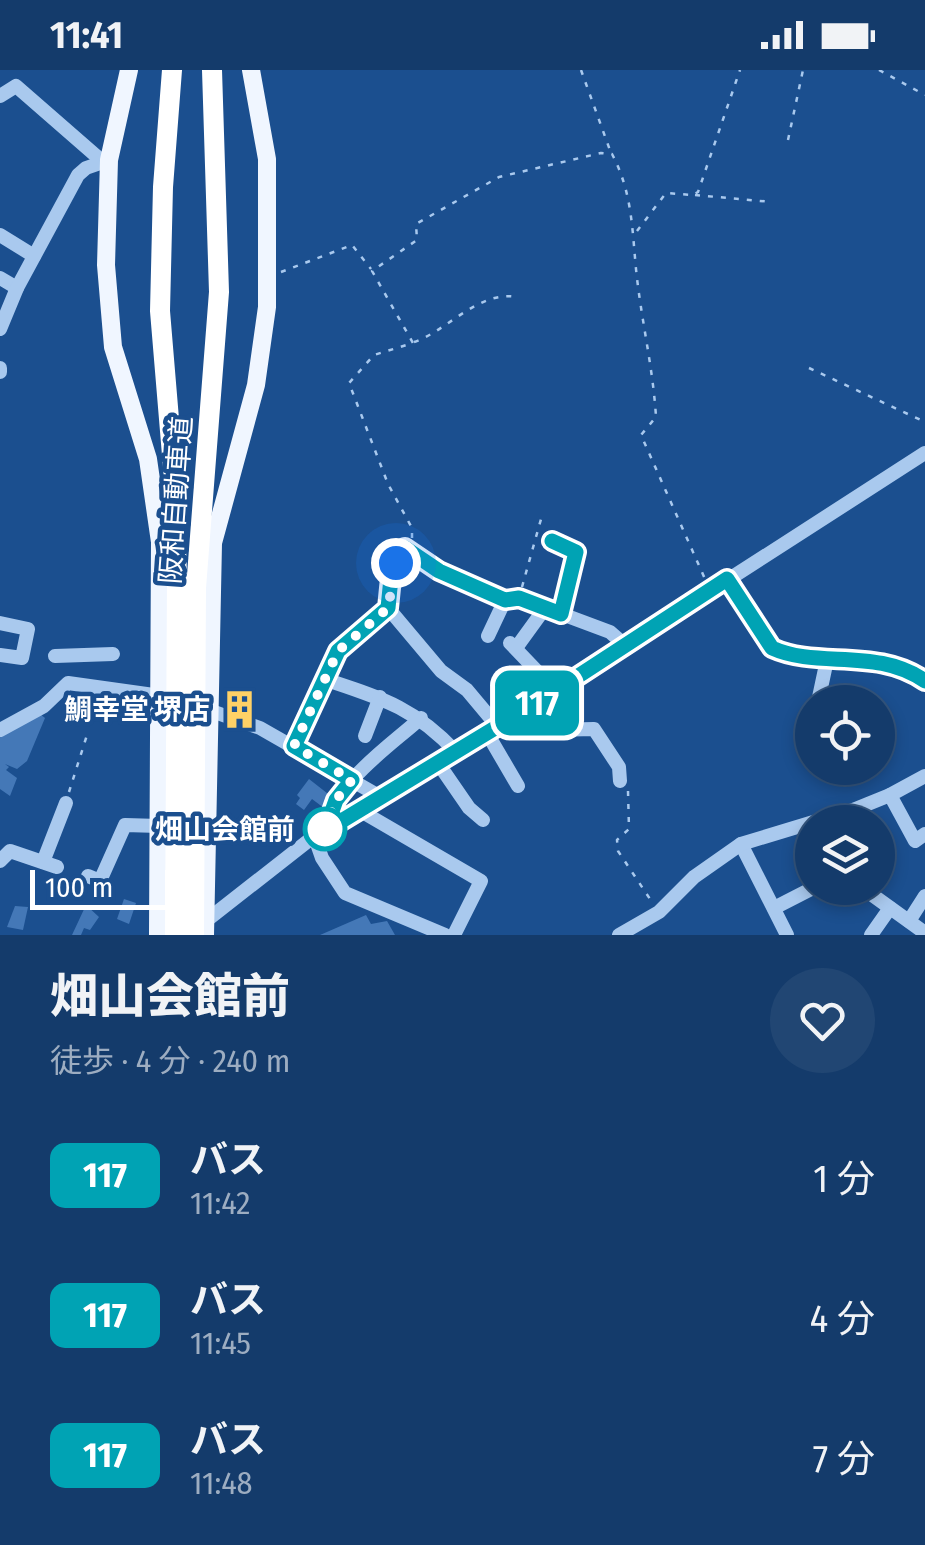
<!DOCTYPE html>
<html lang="ja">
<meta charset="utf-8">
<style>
:root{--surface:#143b6b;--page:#214673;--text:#f1f3f6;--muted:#9dadc1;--line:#33557e}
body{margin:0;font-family:"Fira Sans Condensed","Noto Sans JP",sans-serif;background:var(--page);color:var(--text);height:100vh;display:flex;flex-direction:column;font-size:38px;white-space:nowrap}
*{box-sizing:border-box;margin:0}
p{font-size:32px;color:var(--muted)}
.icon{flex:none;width:55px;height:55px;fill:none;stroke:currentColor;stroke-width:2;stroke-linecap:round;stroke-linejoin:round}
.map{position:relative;height:865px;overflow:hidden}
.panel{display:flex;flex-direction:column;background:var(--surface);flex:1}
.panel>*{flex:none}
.badge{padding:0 20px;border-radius:15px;font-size:35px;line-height:65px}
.buttons{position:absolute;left:795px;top:615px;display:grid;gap:20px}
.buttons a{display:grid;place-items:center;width:100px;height:100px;border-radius:50%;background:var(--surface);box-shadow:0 5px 15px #0003,0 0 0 2px var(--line);font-size:50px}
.scale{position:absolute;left:30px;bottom:25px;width:140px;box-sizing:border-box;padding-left:10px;border:5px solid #fff;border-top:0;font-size:28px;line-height:35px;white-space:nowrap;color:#fff;-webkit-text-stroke:8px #1b4f8f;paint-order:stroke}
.you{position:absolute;width:50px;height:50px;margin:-25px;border:8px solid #fff;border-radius:50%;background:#1a73e8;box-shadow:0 0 0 15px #1a73e833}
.map>.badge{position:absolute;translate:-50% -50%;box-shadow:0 0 0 5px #fff}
.round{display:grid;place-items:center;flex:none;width:105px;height:105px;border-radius:52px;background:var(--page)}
.head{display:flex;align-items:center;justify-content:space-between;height:170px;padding:0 50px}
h1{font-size:48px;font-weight:800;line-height:75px}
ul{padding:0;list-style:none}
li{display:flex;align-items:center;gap:30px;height:140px;padding:0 50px}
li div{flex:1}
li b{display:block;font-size:38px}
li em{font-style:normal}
li .badge{min-width:110px;font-weight:700;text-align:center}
.status{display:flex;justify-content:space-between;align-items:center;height:70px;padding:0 50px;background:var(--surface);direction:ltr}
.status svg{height:28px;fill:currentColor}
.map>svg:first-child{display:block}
.building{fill:#4478b7}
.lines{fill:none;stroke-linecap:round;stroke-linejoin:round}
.path{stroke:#a9c9ee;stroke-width:2.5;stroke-dasharray:5 8;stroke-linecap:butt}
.minor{stroke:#a9c9ee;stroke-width:14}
.major{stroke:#f0f6ff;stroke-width:18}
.highway-bridge{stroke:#fff;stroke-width:20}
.line-casing{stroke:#fff;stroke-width:22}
.line{stroke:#00a3b4;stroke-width:15}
.walk{stroke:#fff;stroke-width:10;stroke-dasharray:0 18}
.stop-dot{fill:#fff;stroke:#00a3b4;stroke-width:5}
.labels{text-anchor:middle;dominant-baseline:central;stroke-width:9;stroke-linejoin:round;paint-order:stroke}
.street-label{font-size:28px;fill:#fff;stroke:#1b4f8f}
.poi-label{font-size:28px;font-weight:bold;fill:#fff;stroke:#1b4f8f;text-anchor:end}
.stop-label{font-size:28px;font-weight:bold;fill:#fff;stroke:#1b4f8f;text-anchor:end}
</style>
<div class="status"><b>11:41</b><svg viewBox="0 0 49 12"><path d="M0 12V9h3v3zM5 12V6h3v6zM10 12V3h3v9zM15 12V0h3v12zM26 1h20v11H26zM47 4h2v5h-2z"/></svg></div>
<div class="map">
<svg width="925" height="865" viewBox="0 0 925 865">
<rect width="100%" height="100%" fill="#1b4f8f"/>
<!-- building -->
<g class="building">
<polygon points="40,644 45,648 27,691 17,699 5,694 9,697 6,700 17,708 10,726 0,719 0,665"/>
<polygon points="309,709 332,727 324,738 312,729 304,740 296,734 300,728 297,725"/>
<polygon points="124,829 136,833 129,854 117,849"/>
<polygon points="86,835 99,847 90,860 84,858 81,865 72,865"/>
<polygon points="15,836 28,837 23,860 7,857"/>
<polygon points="366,845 371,854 387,851 395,865 320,865"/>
</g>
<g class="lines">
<!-- path -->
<g class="path">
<polyline points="581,0 611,83"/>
<polyline points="879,0 925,25"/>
<polyline points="788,70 803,0"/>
<polyline points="695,125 772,132"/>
<polyline points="637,161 666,123 693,125 698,122 740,0"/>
<polyline points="281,202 352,175 371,199"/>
<path d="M414 272C447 261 479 220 517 227"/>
<polyline points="809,298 925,352"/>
<path d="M412 468V458L388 414 349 313 374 285 413 273 372 201 417 170 416 154 499 107 601 83 612 84C632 122 632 157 636 199 641 249 653 297 656 347L641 365 705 509"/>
<polyline points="522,517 543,442"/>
<polyline points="628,721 629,759 617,770 618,781 652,832"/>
<polyline points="69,722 87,665"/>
</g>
<!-- minor -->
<g class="minor">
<polyline points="0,26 16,16 102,91"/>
<polyline points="0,165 34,186"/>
<polyline points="0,208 17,218"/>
<polyline points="0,259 17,218 78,105 86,98 109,90"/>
<polyline points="0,298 0,302"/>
<polyline points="552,471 576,482 561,544"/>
<path d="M727 509 772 577C818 599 877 577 925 611"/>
<polyline points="388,538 441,601 467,620 498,657"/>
<polyline points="0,553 28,559 22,588 0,585"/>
<polyline points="488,566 505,530"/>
<polyline points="510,573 556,621"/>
<polyline points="516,578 545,538"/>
<polyline points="55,586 113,584"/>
<path d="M324 609C381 628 414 637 456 682"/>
<polyline points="543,629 551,660 594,659 619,697 620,711"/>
<polyline points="818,632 828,585"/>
<polyline points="203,638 260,658 379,726"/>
<polyline points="0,660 44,636 68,613 168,627"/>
<polyline points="487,663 518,716"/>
<polyline points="811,663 812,657"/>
<polyline points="365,666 380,627"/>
<path d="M294 676 338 581 388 538 391 509 405 478C433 496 486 533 519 528L610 562 626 576"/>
<polyline points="438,693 469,738 483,750"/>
<polyline points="925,706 890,725 915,771 925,764"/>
<polyline points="359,740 481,811 454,865"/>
<path d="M325 761C336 711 385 680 421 648"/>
<polyline points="315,768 322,788 345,823 445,865"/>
<polyline points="741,774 787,865"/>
<polyline points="0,791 10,781 57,797"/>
<polyline points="43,792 66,733"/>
<polyline points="88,806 100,811 125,755 159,756"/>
<polyline points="871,824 925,863"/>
<polyline points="774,838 813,818"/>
<polyline points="909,851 925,826"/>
<polyline points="202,854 308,771 543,629 925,383"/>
<polyline points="619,865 659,842 694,807 741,774 853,740 890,725"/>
<polyline points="871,865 890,838"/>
</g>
<!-- major -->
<g class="major">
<polyline points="129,0 109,90 106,195 113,277 148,389 160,472 158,865"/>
<polyline points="205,865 213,473 256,315 267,237 267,89 251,0"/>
</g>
<!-- highway-bridge -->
<g class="highway-bridge">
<polyline points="172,0 163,117 160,241 174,409 177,508 175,865"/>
<polyline points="194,865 196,518 219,222 212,0"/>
</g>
</g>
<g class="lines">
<defs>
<path id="line" d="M552 471 576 482 561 544 519 528 505 530 439 501 405 478 391 508 388 538 338 581 294 676 352 710 336 730 325 761 543 629 727 509 772 578C818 599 877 577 925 611"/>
</defs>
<!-- line casing -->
<use href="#line" class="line-casing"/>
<!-- line -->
<use href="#line" class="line"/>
<!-- walk -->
<polyline class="walk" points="325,759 336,730 352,710 294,676 338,581 388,538 396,493"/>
</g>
<!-- icons -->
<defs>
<symbol id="building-bare" viewBox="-9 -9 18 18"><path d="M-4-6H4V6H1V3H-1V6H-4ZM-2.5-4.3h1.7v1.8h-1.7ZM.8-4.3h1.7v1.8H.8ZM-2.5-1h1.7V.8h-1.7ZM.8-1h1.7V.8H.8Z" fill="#ffd166" stroke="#1b4f8f" stroke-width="2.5" paint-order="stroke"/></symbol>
</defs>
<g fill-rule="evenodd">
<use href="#building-bare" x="212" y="612" width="55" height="55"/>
</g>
<!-- markers -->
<circle class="stop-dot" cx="325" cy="759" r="20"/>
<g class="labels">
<!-- street labels -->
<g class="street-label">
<text transform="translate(176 430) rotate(-86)">阪和自動車道</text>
</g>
<!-- poi labels -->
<g class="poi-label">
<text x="210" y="639">鯛幸堂 堺店</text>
</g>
<!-- stop labels -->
<g class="stop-label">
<text x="295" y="759">畑山会館前</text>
</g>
</g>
</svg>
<div class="buttons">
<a><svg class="icon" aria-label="locate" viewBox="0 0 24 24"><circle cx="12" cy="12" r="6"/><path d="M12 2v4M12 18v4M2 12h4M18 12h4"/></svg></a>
<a><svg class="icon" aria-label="layers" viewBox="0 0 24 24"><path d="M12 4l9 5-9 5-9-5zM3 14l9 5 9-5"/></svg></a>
</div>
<div class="scale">100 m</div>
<div class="you" style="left:396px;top:493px"></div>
<b class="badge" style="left:537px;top:633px;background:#00a3b4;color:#fff">117</b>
</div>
<section class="panel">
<div class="head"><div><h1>畑山会館前</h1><p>徒歩 · 4 分 · 240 m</p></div><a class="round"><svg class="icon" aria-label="heart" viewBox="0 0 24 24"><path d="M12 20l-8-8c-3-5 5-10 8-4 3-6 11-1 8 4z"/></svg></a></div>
<ul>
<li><span class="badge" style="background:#00a3b4;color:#fff">117</span><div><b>バス</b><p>11:42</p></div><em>1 分</em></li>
<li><span class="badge" style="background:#00a3b4;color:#fff">117</span><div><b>バス</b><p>11:45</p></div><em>4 分</em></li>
<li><span class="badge" style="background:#00a3b4;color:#fff">117</span><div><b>バス</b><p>11:48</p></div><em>7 分</em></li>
</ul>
</section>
